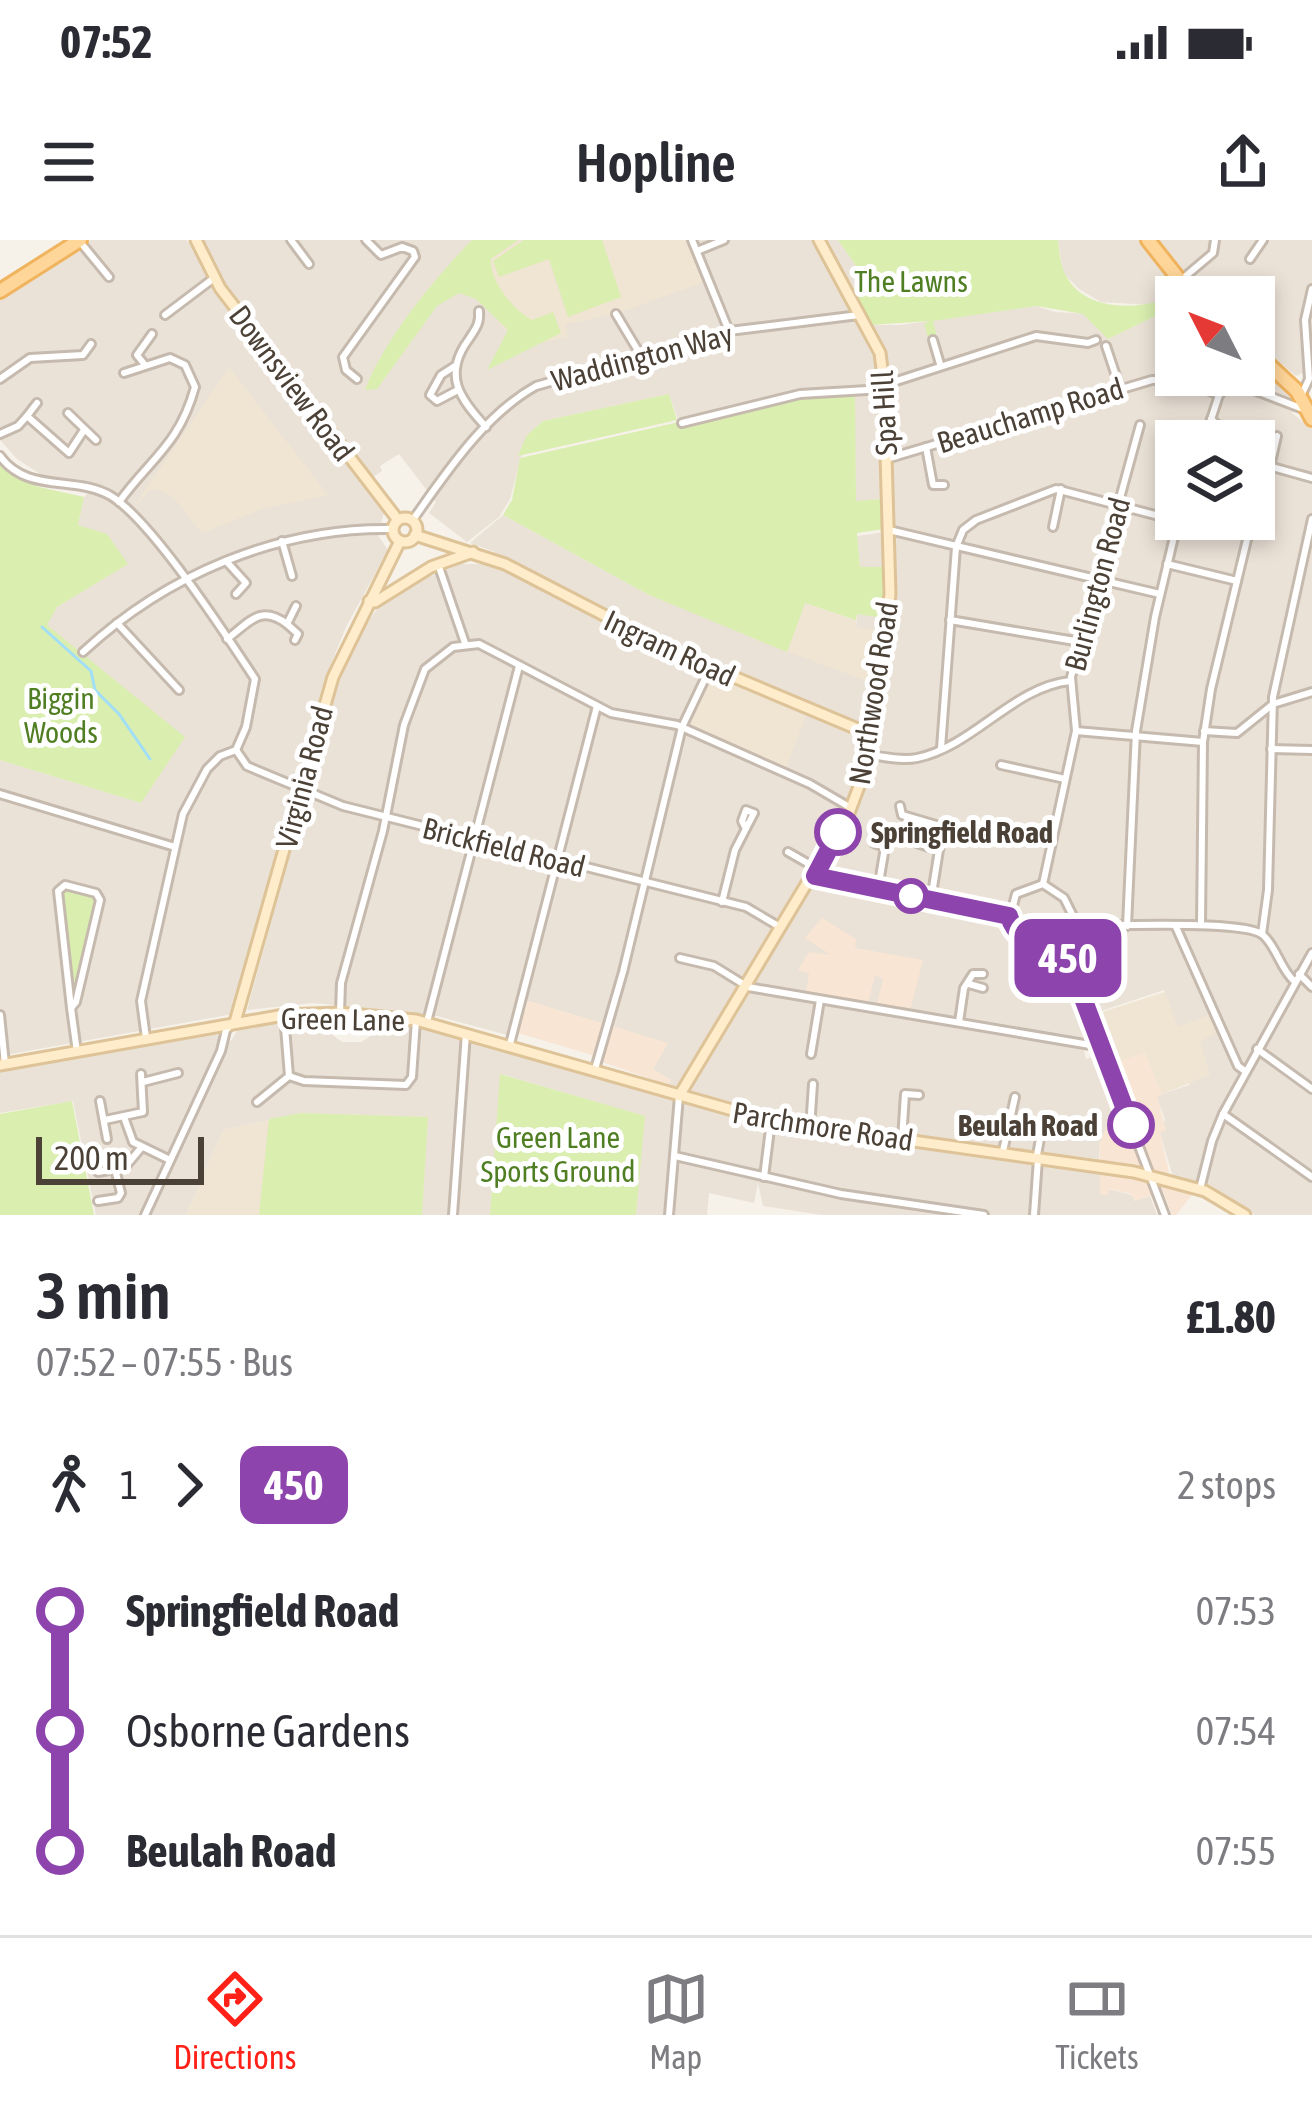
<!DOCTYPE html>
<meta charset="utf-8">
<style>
:root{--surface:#fff;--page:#f2f2f3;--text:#2b2b33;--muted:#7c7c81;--line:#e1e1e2;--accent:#ff2017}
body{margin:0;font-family:"Asap Condensed",sans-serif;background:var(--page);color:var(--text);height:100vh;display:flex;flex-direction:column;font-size:45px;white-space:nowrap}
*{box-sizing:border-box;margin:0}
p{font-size:39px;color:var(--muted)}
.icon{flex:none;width:66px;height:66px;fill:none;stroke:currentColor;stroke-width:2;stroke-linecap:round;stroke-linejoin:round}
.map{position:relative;height:975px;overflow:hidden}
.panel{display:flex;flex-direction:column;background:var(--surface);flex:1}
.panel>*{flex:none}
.badge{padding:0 24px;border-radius:18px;font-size:42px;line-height:78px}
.needle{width:78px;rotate:312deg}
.fabs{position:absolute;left:1155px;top:36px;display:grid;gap:24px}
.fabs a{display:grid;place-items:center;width:120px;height:120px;border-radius:0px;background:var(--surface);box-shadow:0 6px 18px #0003;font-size:60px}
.scale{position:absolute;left:36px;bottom:30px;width:168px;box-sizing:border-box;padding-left:12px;border:6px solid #4b4136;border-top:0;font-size:33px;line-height:42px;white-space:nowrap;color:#4b4136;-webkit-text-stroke:9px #fff;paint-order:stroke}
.map>.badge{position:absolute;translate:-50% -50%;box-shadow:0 0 0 6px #fff}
.legs{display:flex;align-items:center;gap:18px;height:132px;padding:0 36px;font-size:39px}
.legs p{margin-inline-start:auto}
.head{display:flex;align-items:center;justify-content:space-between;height:204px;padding:0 36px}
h1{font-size:66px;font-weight:600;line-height:90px}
ul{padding:0 36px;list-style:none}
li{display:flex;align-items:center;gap:42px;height:120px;font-size:45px}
li i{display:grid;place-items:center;width:18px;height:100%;margin:0 15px;background:currentColor}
li i::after{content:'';width:30px;height:30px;margin:-15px;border:9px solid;border-radius:50%;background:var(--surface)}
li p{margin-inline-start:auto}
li:first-child i{background:linear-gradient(#0000 50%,currentColor 0)}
li:last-child i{background:linear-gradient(currentColor 50%,#0000 0)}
.status{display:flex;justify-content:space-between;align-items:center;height:84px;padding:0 60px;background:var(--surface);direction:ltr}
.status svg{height:33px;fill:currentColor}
header{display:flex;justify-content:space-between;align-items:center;height:156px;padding:0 36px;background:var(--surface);font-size:54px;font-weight:600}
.dock{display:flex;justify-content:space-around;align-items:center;height:168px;border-top:3px solid var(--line);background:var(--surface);font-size:33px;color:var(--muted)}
.dock a{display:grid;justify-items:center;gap:6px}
.dock .selected{color:var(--accent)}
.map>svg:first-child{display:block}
.residential{fill:#ebe2d7;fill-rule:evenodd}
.commercial{fill:#f9e5d3}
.education{fill:#f0e4d2}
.green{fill:#d9eeaf}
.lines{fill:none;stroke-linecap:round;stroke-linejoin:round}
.stream{stroke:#a1def8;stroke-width:3}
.street-casing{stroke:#c6baae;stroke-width:12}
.secondary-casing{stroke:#ddc397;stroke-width:15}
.primary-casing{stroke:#f0b35e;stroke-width:18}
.street{stroke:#fff;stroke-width:6}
.secondary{stroke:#ffecca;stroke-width:9}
.primary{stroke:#ffd699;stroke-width:12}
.line-1-casing{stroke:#fff;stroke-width:27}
.line-1{stroke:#8e44ad;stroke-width:18}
.stop-1-dot{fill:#fff;stroke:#8e44ad;stroke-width:6}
.labels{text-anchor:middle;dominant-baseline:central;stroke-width:10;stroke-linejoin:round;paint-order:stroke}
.park-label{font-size:30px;fill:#507e22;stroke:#fff}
.street-label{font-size:30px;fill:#4b4136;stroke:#fff}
.stop-label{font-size:30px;font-weight:bold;fill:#4b4136;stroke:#fff;text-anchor:start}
</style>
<div class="status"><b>07:52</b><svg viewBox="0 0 49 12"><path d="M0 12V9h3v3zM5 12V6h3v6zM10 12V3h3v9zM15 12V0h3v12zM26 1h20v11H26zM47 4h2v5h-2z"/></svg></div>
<header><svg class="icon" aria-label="menu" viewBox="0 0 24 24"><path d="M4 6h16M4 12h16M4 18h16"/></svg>Hopline<svg class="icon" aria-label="share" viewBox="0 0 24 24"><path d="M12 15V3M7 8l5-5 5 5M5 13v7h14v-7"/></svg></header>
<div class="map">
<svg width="1312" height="975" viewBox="0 0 1312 975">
<rect width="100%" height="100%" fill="#f6f1e9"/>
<!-- residential -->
<g class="residential">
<polygon points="91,0 186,0 190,4 215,52 384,273 381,283 366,284 366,294 377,294 388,310 346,387 324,441 233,774 0,816 0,520 141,563 46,385 57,367 127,324 78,285 84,257 96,245 43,236 17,219 0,200 0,57"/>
<polygon points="203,0 838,0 866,40 842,54 878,119 883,259 856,262 854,146 797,150 678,180 669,154 543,181 527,195 510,259 499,277 467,302 429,273 436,262 399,214 380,226 382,231 373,237 225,43"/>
<polygon points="1058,0 1142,0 1183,52 1151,65 1101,62 1079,49 1063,33"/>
<polygon points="1156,0 1312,0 1312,136 1305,132 1296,136 1254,101 1254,57 1205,57"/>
<path d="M1037 66 1055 72 1097 74 1108 99 1176 66V135H1254V118L1285 147 1296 162 1292 173 1312 189V975H1255L1209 944 1173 937 1160 893 1165 879 1156 856 1189 845 1204 817 1199 801 1209 776 1178 788 1164 750 1083 777 1091 798 1082 800 1086 819 1098 815 1123 880 1107 886 1100 902 1099 919 772 877 685 852 846 589 862 561 873 526 891 394 856 387 857 374 892 379 895 328H860L857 296 893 291 886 112 871 85H900ZM1176 201H1254V279H1176Z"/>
<polygon points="503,275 649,355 875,444 862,531 851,561 844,558 840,566 845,569 676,847 669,845 671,840 653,829 667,803 518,758 507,795 437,776 376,769 313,763 247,770 330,467 354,402 377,369 411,344 461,324 488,324 495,312 470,303"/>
<polygon points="310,778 342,802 361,802 390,784 436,791 784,890 1102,931 1108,949 1132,955 1135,961 1150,956 1157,975 822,975 763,966 758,943 754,963 709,953 707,975 636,975 644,876 501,834 490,975 422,975 427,877 301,873 223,890 186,975 96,975 73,861 0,873 0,832 213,793 231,801 237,791 252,787"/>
</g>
<!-- commercial -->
<g class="commercial">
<polygon points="822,678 856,699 855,708 923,720 910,770 877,764 883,739 875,735 868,763 806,753 809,733 798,730 809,712 831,715 805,698"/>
<polygon points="528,761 668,803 653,829 671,840 669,845 602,822 602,818 518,793"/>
<polygon points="1145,813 1162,854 1157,857 1166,890 1160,893 1173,950 1192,955 1176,975 1172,975 1163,951 1135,961 1132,954 1109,949 1108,955 1100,954 1100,902 1107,886 1135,875 1114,823"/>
</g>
<!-- education -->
<g class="education">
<polygon points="481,0 687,0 704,42 616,74 565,84 568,96 519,109 454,22"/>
<polygon points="229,127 328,255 262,269 202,293 173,257 156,249 148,252 133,268"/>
<polygon points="767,350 856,380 856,387 881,391 875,444 753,399"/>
<polygon points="712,435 806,476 785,530 689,485"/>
<polygon points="1165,752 1178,787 1209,775 1217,792 1200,802 1210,835 1162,854 1145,813 1114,823 1096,774"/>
<polygon points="301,873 428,877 422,975 186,975 223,890"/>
</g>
<!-- green -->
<g class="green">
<path d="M472 0H518L491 19C489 40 513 70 532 80L553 72 561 93 487 130 508 90 476 59 459 53 437 66 377 149 365 150C385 98 434 39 472 0Z"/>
<polygon points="524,0 602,0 621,57 568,77 549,19 499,37 493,21"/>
<path d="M838 0H1058C1059 9 1060 20 1063 29 1080 76 1148 71 1183 52L1187 57H1176V66L1108 99 1083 74 1037 66 933 81 937 97 929 100 924 84 930 81 871 85 851 49 866 40Z"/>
<polygon points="669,154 677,180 518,216 527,195 543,181"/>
<polygon points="855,155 856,261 883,259 884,289 857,293 860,327 885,327 883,378 857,374 856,380 805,363 787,412 649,355 503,275 512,260 520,218 679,182 681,187 802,159"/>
<polygon points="0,224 39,247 84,257 78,285 107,294 128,324 57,367 47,385 185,497 141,563 0,520"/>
<polygon points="67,649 92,655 97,663 72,761 60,654"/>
<polygon points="500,834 645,876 636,975 490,975"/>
<polygon points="72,861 94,975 0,975 0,874"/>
<polygon points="301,873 428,877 422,975 259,975 269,879"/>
</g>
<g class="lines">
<!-- stream -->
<polyline class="stream" points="42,387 91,431 95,450 119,474 150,519"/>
<defs>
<g id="street">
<polyline points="291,0 309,24"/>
<polyline points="692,0 729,91"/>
<polyline points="81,3 109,37"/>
<polyline points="697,11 724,0"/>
<polyline points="1250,19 1263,0"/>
<polyline points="1181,40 1213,13 1215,0"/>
<path d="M479 71C480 84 476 88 469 99 442 135 460 159 486 187"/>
<polyline points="616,74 640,114"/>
<polyline points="165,75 214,38"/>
<polyline points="933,100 940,124"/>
<polyline points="1106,106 1120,148"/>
<polyline points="145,125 137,115 152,94"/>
<polyline points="455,126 441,135 430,155 437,161 456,151"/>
<polyline points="0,139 30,118 83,115 91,104"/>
<polyline points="357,139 346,130 343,117 415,17 413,11 402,7 381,15 366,0"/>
<polyline points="884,145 1036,96 1088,103 1096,100"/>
<polyline points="1219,155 1227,146 1238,144 1303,169"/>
<polyline points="1301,156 1309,139 1305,80 1312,49"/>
<polyline points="68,173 96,200"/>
<polyline points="27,176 37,163"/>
<polyline points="1211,179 1235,201"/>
<polyline points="682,183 800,154 884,149"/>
<polyline points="0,194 18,186 27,176 69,213 84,190"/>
<polyline points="1204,201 1219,155"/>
<polyline points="926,207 933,245 944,245"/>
<path d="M0 216C27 254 76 235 111 256 152 281 226 395 255 439L246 487 236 510"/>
<polyline points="886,219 1152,140 1184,140 1219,155"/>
<polyline points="1254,219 1265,225 1312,238"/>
<polyline points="1270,227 1277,196"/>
<path d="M119 262C151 218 179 205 195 147L185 125 170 118 124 133"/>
<polyline points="1254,270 1264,227"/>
<path d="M412 281C446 233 484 175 536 146L729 91 859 75"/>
<polyline points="1053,287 1061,249"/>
<polyline points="889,290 1160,354"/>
<polyline points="282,301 292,336"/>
<polyline points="227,322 246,343 236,354"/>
<polyline points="438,324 465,403"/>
<polyline points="1167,324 1237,341"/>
<polyline points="950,380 1081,402"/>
<polyline points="117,383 179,450"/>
<polyline points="287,384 298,394 295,400"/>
<path d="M227 399C250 382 260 364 287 384L296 366"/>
<path d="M83 412C166 335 278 287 392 289"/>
<polyline points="1076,491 1203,502"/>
<polyline points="1204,491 1237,493 1273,464 1312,452"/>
<polyline points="941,508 956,307 963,290 976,280 1056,249 1178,281"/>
<polyline points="1271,509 1312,510"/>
<polyline points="236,510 247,526 343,566 746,667 780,687"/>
<path d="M870 515C885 517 903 521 917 518 974 506 1013 447 1070 441"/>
<polyline points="1001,525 1065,539"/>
<polyline points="0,554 175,607"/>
<polyline points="900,566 902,575 936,585 942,591 931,660"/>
<polyline points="919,581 917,603 938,610"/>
<polyline points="874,603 885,607 878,649"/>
<polyline points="788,612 816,628"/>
<polyline points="813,634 1009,676"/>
<polyline points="1043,644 1076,491 1071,437 1140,185"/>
<polygon points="1043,644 1064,658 1075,680 1069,702 1062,709 1027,700 1009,681 1016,654"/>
<polyline points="722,662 735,610 754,573 746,570 742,581 745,587"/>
<polyline points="1201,684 1203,502 1211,449 1252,279"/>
<path d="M1075 685C1109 687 1245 679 1263 695 1277 707 1280 729 1295 742"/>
<polyline points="1127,686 1136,491 1155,377 1178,280"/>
<polyline points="1176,687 1238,826 1245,831"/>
<polyline points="1262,694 1268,650 1273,457 1312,279"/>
<polyline points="1064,708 1165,975"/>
<polyline points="680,718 714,726 748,747 1102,807"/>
<polyline points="1299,734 1312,747"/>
<polyline points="969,744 983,748"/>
<polyline points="71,768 58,651 65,645 96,653 100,660 76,762 71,768 77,812"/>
<polyline points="340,773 341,743 383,591 404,485 425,429 453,407 479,404 611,473 677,485 810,544 851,568"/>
<polyline points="0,775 5,824"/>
<polyline points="284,775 289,836"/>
<polyline points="427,782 519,426"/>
<polyline points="959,782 964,748 973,734 983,734"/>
<polyline points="146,798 141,761 183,574 207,529 220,516 236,510"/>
<polyline points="510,804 597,466"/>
<polyline points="1257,809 1312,849"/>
<polyline points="811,814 820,760"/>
<polyline points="595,829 623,732 682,487 710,428"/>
<polyline points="289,836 304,841 406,845 412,837 416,780"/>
<polyline points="143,842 178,833"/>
<polyline points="100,861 107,899"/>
<polyline points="257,862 289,836"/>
<polyline points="1223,874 1312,937"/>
<polyline points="124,877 133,902 170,920"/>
<polyline points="105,880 143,872 141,834"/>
<polyline points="810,888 813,844"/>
<polyline points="902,900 905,854 919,855"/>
<polyline points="1003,911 1015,857"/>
<polyline points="1037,915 1044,877 1051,878"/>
<polyline points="675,916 841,954 984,975"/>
<polyline points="98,932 125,927 141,908"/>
<polyline points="764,937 771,881"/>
<polyline points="1200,949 1212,901 1223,874 1312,713"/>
<polyline points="98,961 118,958 121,953 115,929"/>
<polyline points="145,975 221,811 226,790 232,784"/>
<polyline points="453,975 466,793"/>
<polyline points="669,975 679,856"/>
<polyline points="1034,975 1038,919"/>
</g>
<g id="secondary">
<polyline points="196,0 220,48 398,280"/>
<circle cx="405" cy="290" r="12"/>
<polyline points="415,295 505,324 679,414 872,495"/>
<polyline points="369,361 375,362 431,327 473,312"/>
<polyline points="235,782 333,437 400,301"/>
<polyline points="0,825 284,775 340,773 416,780 771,881 1134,932 1205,951 1245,975"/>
<polyline points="679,856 849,573 869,520 890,354 884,145 880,113 819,0"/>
</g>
<g id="primary">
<polyline points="1148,0 1193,57"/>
<polyline points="0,51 80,0"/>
<polyline points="1254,111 1297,151 1312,179"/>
</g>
</defs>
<!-- street casing -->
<use href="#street" class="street-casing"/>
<!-- secondary casing -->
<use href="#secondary" class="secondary-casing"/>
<!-- primary casing -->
<use href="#primary" class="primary-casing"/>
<!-- street -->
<use href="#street" class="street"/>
<!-- secondary -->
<use href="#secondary" class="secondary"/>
<!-- primary -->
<use href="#primary" class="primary"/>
</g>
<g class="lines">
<defs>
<path id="line-1" d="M838 592 815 636 1009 676C1015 699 1041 710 1064 708L1131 885"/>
</defs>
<!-- line-1 casing -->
<use href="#line-1" class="line-1-casing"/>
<!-- line-1 -->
<use href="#line-1" class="line-1"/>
</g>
<!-- markers -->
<g class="stop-1-dot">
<circle cx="838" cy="592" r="21"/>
<circle cx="911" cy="656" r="15"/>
<circle cx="1131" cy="885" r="21"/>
</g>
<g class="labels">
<!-- park labels -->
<g class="park-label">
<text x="911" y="41">The Lawns</text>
<text x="61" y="458">Biggin<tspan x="61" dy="34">Woods</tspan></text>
<text x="558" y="897">Green Lane<tspan x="558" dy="34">Sports Ground</tspan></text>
</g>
<!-- street labels -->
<g class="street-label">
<text transform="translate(642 117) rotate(-15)">Waddington Way</text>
<text transform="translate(292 143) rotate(53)">Downsview Road</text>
<text transform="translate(884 173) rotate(-93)">Spa Hill</text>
<text transform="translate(1030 175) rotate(-17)">Beauchamp Road</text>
<text transform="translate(1097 344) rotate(-75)">Burlington Road</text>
<text transform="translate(670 408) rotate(25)">Ingram Road</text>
<text transform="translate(873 453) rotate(-81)">Northwood Road</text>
<text transform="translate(304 537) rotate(-75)">Virginia Road</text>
<text transform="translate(504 607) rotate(14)">Brickfield Road</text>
<text transform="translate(343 779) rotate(1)">Green Lane</text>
<text transform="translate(823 886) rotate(9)">Parchmore Road</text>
</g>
<!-- stop labels -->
<g class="stop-label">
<text x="871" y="592">Springfield Road</text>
<text x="1098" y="885" text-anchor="end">Beulah Road</text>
</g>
</g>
</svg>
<div class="fabs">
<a><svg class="needle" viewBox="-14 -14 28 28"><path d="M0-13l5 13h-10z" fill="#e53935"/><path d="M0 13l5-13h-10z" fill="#7c7c81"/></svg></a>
<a><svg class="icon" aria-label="layers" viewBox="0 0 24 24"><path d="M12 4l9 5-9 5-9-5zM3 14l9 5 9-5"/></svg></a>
</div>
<div class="scale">200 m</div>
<b class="badge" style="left:1068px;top:718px;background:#8e44ad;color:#fff">450</b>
</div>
<section class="panel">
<div class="head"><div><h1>3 min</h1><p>07:52 – 07:55 · Bus</p></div><b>£1.80</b></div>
<div class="legs"><svg class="icon" aria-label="walk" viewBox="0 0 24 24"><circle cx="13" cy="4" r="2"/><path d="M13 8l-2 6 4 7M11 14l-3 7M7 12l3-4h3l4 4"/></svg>1<svg class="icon" aria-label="forward" viewBox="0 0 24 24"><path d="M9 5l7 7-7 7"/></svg><b class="badge" style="background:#8e44ad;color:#fff">450</b><p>2 stops</p></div>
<ul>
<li><i style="color:#8e44ad"></i><b>Springfield Road</b><p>07:53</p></li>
<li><i style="color:#8e44ad"></i><span>Osborne Gardens</span><p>07:54</p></li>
<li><i style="color:#8e44ad"></i><b>Beulah Road</b><p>07:55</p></li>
</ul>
</section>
<nav class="dock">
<a class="selected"><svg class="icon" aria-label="directions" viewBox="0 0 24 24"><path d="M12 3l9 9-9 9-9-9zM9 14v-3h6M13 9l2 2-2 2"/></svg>Directions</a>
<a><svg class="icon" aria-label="map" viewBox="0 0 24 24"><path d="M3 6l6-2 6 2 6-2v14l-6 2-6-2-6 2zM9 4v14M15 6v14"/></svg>Map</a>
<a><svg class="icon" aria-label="tickets" viewBox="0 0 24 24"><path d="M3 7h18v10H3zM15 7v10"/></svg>Tickets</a>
</nav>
